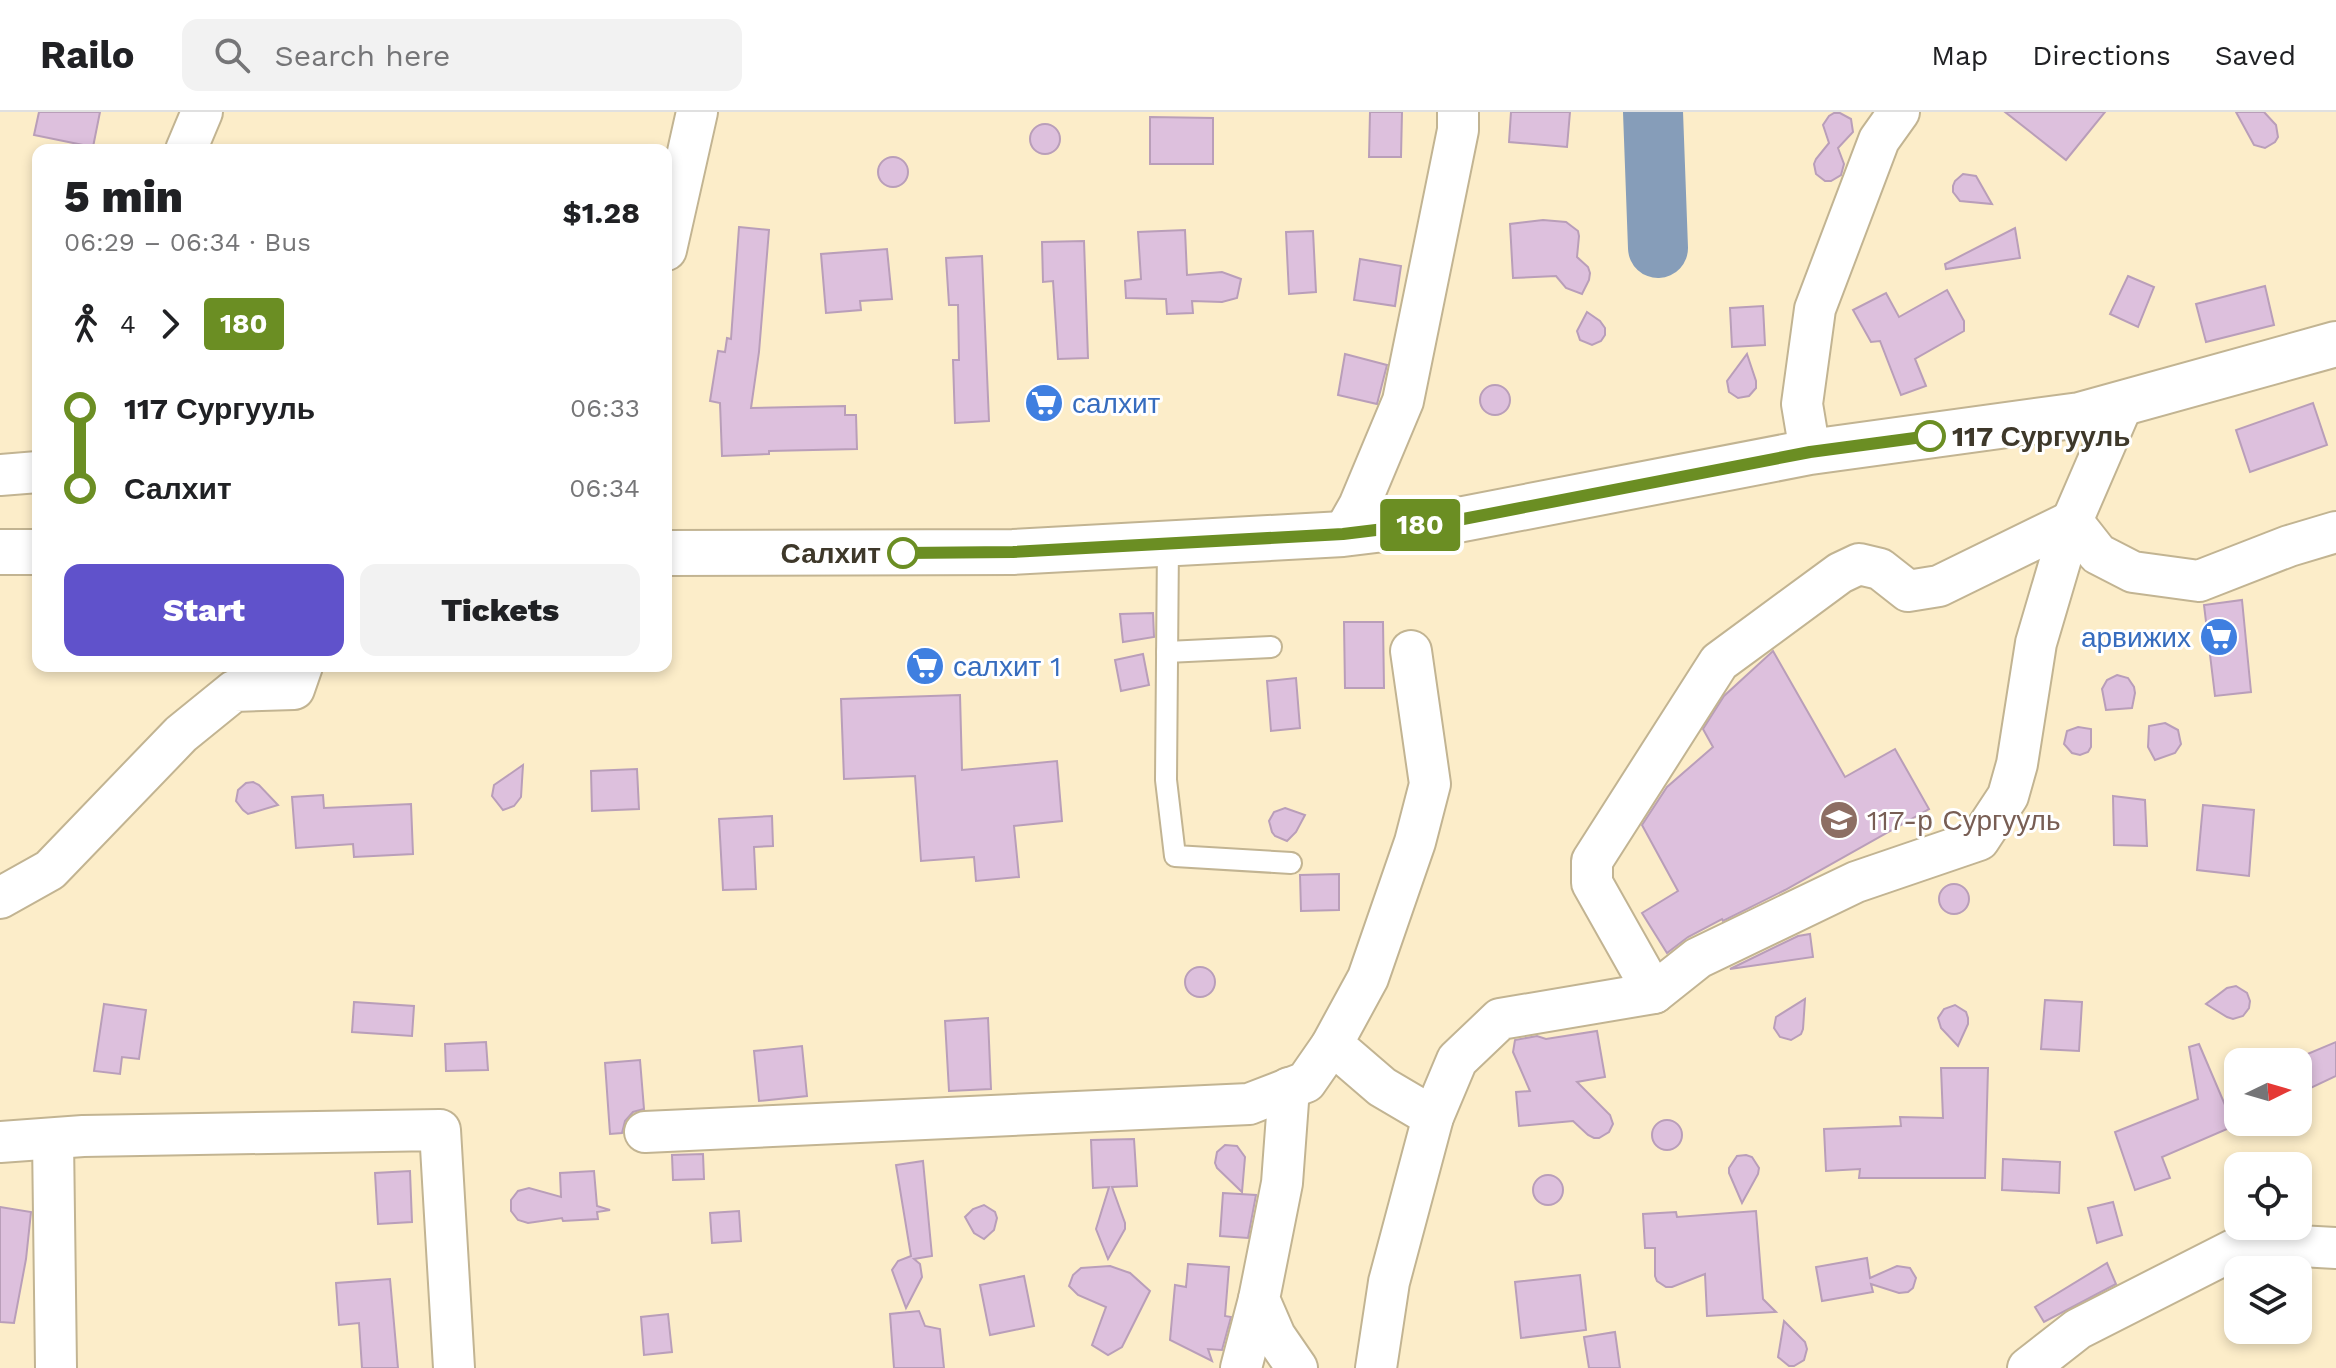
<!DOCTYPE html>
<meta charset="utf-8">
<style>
:root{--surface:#fff;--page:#f2f2f2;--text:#202124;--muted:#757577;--line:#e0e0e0;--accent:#6052cb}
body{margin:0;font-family:"Work Sans",sans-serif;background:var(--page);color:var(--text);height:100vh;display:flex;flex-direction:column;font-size:30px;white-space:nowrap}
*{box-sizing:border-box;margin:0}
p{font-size:26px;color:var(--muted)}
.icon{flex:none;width:44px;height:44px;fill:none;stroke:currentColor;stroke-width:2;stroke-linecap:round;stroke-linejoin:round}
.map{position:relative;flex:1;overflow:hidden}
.details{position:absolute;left:32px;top:32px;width:640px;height:528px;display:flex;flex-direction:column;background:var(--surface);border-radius:16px;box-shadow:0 4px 12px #0003}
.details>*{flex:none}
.badge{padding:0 16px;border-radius:6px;font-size:28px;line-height:52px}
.needle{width:52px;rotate:85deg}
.controls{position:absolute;left:2224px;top:936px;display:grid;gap:16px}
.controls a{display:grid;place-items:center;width:88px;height:88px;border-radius:16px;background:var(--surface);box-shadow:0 4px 12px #0003;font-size:40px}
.map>.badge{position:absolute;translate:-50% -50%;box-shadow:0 0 0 4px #fff}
.legs{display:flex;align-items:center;gap:12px;height:88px;padding:0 32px;font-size:26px}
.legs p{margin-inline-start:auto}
.summary{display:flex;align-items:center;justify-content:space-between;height:136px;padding:0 32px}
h1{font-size:44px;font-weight:800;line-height:60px}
.primary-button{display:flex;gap:16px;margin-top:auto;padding:16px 32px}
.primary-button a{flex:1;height:92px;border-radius:16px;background:var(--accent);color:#fff;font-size:32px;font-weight:800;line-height:92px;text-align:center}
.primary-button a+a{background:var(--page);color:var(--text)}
ul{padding:0 32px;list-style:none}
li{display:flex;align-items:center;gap:28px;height:80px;font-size:30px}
li i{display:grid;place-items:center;width:12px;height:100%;margin:0 10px;background:currentColor}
li i::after{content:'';width:20px;height:20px;margin:-10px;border:6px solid;border-radius:50%;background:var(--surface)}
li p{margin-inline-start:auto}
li:first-child i{background:linear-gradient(#0000 50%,currentColor 0)}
li:last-child i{background:linear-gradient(currentColor 50%,#0000 0)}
header{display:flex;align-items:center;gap:48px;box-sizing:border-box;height:112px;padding:0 40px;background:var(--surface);border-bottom:2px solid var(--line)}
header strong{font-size:38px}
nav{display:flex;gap:44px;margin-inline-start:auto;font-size:28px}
.search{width:560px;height:72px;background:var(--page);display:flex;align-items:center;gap:20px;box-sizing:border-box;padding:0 28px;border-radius:16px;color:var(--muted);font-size:30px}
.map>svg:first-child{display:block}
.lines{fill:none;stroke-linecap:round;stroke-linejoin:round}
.river{stroke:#869db9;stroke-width:60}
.building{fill:#ddc0dd;stroke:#b99eb9;stroke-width:2}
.lane-casing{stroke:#c2b492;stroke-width:24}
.street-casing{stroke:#c2b492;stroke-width:44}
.secondary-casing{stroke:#c2b492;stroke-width:48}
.lane{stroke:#fff;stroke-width:20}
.street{stroke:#fff;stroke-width:40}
.secondary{stroke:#fff;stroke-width:44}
.line-1-casing{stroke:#fff;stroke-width:18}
.line-1{stroke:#6b8e23;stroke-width:12}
.stop-1-dot{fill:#fff;stroke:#6b8e23;stroke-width:4}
.labels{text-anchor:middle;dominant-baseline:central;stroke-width:6;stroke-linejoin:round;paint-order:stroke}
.shop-label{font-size:28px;fill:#366cbe;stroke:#fff;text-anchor:start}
.stop-label{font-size:28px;font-weight:bold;fill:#3e382a;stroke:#fff;text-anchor:start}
.education-label{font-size:28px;fill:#785e54;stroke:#fff;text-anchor:start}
</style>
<header>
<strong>Railo</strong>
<div class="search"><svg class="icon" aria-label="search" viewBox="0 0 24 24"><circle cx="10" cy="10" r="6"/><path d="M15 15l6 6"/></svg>Search here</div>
<nav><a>Map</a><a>Directions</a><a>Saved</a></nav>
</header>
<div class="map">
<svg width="2336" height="1256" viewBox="0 0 2336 1256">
<rect width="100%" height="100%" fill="#fcedc9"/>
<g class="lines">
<!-- river -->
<polyline class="river" points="1653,0 1658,136"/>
</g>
<!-- building -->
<g class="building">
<polygon points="39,0 100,0 93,35 34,23"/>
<polygon points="1370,0 1402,0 1401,45 1369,45"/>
<polygon points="1511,0 1570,0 1567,35 1509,30"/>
<polygon points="2005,0 2105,0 2066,48"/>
<polygon points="2236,0 2264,0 2276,13 2278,25 2275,30 2265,36 2254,33"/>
<polygon points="1834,1 1840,1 1851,7 1853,20 1838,36 1844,52 1841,63 1831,69 1825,69 1816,62 1814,52 1816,47 1829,31 1823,13 1829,4"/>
<polygon points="1150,5 1213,6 1213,52 1150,52"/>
<circle cx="1045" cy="27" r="15"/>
<circle cx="893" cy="60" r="15"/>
<polygon points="1963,62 1976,64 1992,92 1960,89 1953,80 1953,74 1955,69"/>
<polygon points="1543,108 1566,110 1578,119 1579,124 1577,145 1588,155 1590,161 1589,168 1582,182 1566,176 1556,164 1513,166 1510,112"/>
<polygon points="739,115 769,118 759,240 751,296 845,294 845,303 856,303 857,337 769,339 769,342 722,344 720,291 710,289 718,239 725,240 727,226 731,227"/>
<polygon points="2015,116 2020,146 1946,157 1945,152"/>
<polygon points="1185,118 1187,163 1222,160 1241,167 1237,186 1222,190 1192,189 1193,201 1167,202 1166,187 1126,186 1125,169 1141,167 1138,120"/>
<polygon points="1313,119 1316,180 1289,182 1286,120"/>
<polygon points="1084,129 1088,246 1058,247 1053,169 1043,170 1042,130"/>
<polygon points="887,137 892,187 860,189 861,198 826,201 821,142"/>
<polygon points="982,144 989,309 955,311 953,248 959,248 958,193 949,193 946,146"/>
<polygon points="1360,147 1401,154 1395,194 1354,188"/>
<polygon points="2128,164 2154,175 2138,215 2110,202"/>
<polygon points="2265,174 2274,213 2206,230 2196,192"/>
<polygon points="1947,178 1964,209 1964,219 1915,247 1926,274 1901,283 1880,229 1871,230 1853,198 1886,181 1899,205"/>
<polygon points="1763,194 1765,233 1732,235 1730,196"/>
<polygon points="1587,200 1600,209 1605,216 1605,223 1601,229 1592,233 1580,228 1577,219"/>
<polygon points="1345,242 1387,253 1377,292 1338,283"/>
<polygon points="1747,242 1756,269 1756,276 1749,284 1738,286 1729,280 1727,269"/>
<circle cx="1495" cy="288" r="15"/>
<polygon points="2313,291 2327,333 2250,360 2236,318"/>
<polygon points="2242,488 2251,580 2215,584 2204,493"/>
<polygon points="1153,501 1154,525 1123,530 1120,502"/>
<polygon points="1344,510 1383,510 1384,576 1345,576"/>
<polygon points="1773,539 1845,665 1895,637 1929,697 1785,778 1723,809 1722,807 1688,825 1667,841 1642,801 1678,779 1642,713 1667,675 1713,635 1703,617 1724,584"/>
<polygon points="1143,542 1149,573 1121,579 1115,548"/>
<polygon points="2117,563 2128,566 2134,575 2135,581 2132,596 2106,598 2102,577 2107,568"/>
<polygon points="1296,566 1300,616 1271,619 1267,569"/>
<polygon points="960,583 962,658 1057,649 1062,709 1014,714 1019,765 976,769 974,745 921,749 915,664 844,667 841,587"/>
<polygon points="2165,611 2178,618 2181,632 2175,641 2155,648 2148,635 2149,614"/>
<polygon points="2078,615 2091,617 2091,635 2088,640 2080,643 2072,641 2064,632 2067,619"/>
<polygon points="523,653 521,685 514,694 503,698 492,684 494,673"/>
<polygon points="637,657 639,697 592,699 591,659"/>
<polygon points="253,670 259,673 278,693 248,702 243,698 236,689 238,678 246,671"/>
<polygon points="323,683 324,696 411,692 413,742 354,745 353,732 296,736 292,685"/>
<polygon points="2113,684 2145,688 2147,734 2114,733"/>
<polygon points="2203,693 2254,698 2249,764 2197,758"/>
<polygon points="1285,696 1305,703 1296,720 1287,729 1275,724 1272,720 1269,709 1274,700"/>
<polygon points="772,704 773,734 754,735 756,777 723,778 719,707"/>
<polygon points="1339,762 1339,798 1301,799 1300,763"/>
<circle cx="1954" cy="787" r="15"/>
<polygon points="1810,822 1813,845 1730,857 1798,824"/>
<circle cx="1200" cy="870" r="15"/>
<polygon points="2236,874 2247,881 2250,889 2249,896 2243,904 2233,907 2227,905 2206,892 2227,876"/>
<polygon points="1805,887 1803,917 1801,922 1791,928 1780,925 1774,916 1776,905"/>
<polygon points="2045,888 2082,890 2079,939 2041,937"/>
<polygon points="354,890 414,894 412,924 352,920"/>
<polygon points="104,892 146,898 139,947 122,945 120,962 94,959"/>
<polygon points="1955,893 1966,900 1968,906 1968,912 1958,934 1941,916 1938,906 1944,897"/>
<polygon points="988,906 991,977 949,979 945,909"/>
<polygon points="1597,919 1605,965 1577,970 1610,1003 1613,1012 1609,1020 1599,1026 1594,1026 1588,1023 1573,1009 1519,1014 1516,980 1530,979 1513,940 1515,928 1537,924 1546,927"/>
<polygon points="486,930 488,958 446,959 445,932"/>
<polygon points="2336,930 2336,964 2298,982 2298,946"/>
<polygon points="2199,932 2234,1014 2162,1045 2170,1066 2135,1078 2115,1020 2198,987 2189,935"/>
<polygon points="802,934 807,984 759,989 754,939"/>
<polygon points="640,948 644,997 633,1000 625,1009 622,1021 610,1022 605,951"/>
<polygon points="1941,956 1988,956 1985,1066 1859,1066 1860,1057 1826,1059 1824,1017 1901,1014 1900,1005 1943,1006"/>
<circle cx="1667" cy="1023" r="15"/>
<polygon points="1134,1027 1137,1074 1112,1075 1125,1111 1125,1117 1108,1147 1096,1117 1109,1075 1093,1076 1091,1028"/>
<polygon points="1225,1033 1237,1034 1245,1045 1242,1080 1217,1056 1215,1051 1217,1040"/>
<polygon points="703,1042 704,1067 673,1068 672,1043"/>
<polygon points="1746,1043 1752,1045 1759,1056 1758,1062 1742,1091 1729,1061 1729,1056 1737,1044"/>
<polygon points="2003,1047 2060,1050 2059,1081 2002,1078"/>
<polygon points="923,1049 932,1144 914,1147 920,1152 922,1165 906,1196 892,1158 898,1149 911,1144 896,1053"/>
<polygon points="410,1059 412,1110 378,1112 375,1061"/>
<polygon points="594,1059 597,1094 610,1098 597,1100 598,1107 563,1109 562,1106 528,1111 518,1108 511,1099 511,1088 518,1079 529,1076 561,1085 560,1061"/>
<circle cx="1548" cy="1078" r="15"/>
<polygon points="1223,1081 1256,1083 1248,1126 1220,1124"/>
<polygon points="2113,1090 2122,1123 2097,1131 2088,1096"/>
<polygon points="984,1093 995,1100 997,1106 994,1118 984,1127 974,1121 965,1105 973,1097"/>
<polygon points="0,1095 31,1100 26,1147 14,1211 0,1210"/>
<polygon points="739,1099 741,1129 712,1131 710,1101"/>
<polygon points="1756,1099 1763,1187 1776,1200 1707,1204 1705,1162 1672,1175 1666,1175 1657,1169 1655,1164 1655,1136 1645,1136 1643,1102 1676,1100 1677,1105"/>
<polygon points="1867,1146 1870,1166 1897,1154 1910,1156 1916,1166 1913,1176 1908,1180 1899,1181 1871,1172 1873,1180 1822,1189 1816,1155"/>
<polygon points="2107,1151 2116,1172 2044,1210 2035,1195"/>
<polygon points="1188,1152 1229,1155 1225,1204 1231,1205 1222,1238 1208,1237 1212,1249 1170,1228 1175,1173 1186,1175"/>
<polygon points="1110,1154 1130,1161 1150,1179 1122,1235 1108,1243 1092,1233 1106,1195 1078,1183 1069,1174 1073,1163 1081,1156"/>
<polygon points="1580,1163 1586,1218 1521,1226 1515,1170"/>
<polygon points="1024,1164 1034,1214 990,1223 980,1173"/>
<polygon points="390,1167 398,1256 362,1256 359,1211 339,1213 336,1171"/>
<polygon points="919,1199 925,1214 940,1217 944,1256 894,1256 890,1202"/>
<polygon points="668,1202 672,1240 644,1243 641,1205"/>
<polygon points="1784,1209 1805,1230 1807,1237 1804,1248 1794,1254 1789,1254 1778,1245"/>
<polygon points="1615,1220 1620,1256 1589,1256 1584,1225"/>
</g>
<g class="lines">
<defs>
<g id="lane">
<polyline points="1168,431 1166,668 1175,744 1291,751"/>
<polyline points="1167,540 1271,535"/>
</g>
<g id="street">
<polyline points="186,38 202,0"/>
<polyline points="666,138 697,0"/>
<polyline points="1810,340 1802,292 1815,197 1879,28 1899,0"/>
<polyline points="0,363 38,360"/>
<polyline points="1343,422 1359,394 1403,289 1458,18 1458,0"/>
<polyline points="0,786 50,758 181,622 234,579 294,577 302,554"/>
<polyline points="1654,881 1592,771 1592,749 1719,550 1840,461 1859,452 1880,457 1908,479 1939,474 2072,409 2098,442 2133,460 2199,469 2289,434 2336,420"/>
<polyline points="1331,934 1346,944 1382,975 1433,1005"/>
<polyline points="1289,976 1282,1071 1259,1187 1275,1224 1297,1256"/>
<polyline points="645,1020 1249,992 1306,970 1331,934 1368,866 1415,730 1430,672 1411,539"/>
<polyline points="53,1027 56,1256"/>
<polyline points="0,1030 83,1024 440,1018 454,1256"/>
<polyline points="1241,1256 1259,1187"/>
<polyline points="1376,1256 1389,1170 1433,1005 1457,948 1500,907 1654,881 1698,846 1856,770 1979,728 2008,684 2017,652 2036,531 2072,409 2123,291"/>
<polyline points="2028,1256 2078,1217 2247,1131 2336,1136"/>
</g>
<g id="secondary">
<polyline points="0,440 38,440"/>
<polyline points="666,441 1013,440 1343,422 1458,408 1810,340 2080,303 2336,232"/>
</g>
</defs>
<!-- lane casing -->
<use href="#lane" class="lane-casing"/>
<!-- street casing -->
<use href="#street" class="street-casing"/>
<!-- secondary casing -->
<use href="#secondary" class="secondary-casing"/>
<!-- lane -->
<use href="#lane" class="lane"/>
<!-- street -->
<use href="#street" class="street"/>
<!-- secondary -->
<use href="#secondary" class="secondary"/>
</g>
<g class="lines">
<defs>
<polyline id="line-1" points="903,441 1013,440 1343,422 1458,408 1810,340 1930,324"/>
</defs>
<!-- line-1 casing -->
<use href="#line-1" class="line-1-casing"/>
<!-- line-1 -->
<use href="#line-1" class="line-1"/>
</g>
<!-- icons -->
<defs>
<symbol id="supermarket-disc" viewBox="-11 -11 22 22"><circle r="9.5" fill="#3f7fe0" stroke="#fff"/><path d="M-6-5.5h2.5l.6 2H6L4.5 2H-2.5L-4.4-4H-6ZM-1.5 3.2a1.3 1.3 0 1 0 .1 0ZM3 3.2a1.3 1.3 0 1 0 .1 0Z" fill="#fff"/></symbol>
<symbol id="school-disc" viewBox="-11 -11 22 22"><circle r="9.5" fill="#8d6e63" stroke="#fff"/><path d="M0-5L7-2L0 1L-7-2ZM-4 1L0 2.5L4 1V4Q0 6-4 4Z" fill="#fff"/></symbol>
</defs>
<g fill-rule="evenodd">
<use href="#supermarket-disc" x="1022" y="269" width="44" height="44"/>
<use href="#supermarket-disc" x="2197" y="503" width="44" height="44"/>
<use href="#supermarket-disc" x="903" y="532" width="44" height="44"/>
<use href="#school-disc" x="1817" y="686" width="44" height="44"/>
</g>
<!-- markers -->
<g class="stop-1-dot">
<circle cx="1930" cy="324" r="14"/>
<circle cx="903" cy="441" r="14"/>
</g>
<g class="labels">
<!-- shop labels -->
<g class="shop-label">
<text x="1072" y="291">салхит</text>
<text x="2191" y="525" text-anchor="end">арвижих</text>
<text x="953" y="554">салхит 1</text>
</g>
<!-- stop labels -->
<g class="stop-label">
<text x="1952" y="324">117 Сургууль</text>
<text x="881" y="441" text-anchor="end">Салхит</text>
</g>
<!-- education labels -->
<g class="education-label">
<text x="1867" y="708">117-р Сургууль</text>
</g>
</g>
</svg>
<div class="controls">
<a><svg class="needle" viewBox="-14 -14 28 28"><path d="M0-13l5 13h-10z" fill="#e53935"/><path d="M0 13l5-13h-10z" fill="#757577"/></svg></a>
<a><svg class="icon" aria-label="locate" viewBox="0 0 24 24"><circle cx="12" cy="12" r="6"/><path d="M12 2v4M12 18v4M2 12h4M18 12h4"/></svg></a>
<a><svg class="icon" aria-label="layers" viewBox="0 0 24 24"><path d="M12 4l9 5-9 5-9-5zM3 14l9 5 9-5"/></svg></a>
</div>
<b class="badge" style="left:1420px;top:413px;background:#6b8e23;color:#fff">180</b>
<section class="details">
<div class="summary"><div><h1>5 min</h1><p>06:29 – 06:34 · Bus</p></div><b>$1.28</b></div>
<div class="legs"><svg class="icon" aria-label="walk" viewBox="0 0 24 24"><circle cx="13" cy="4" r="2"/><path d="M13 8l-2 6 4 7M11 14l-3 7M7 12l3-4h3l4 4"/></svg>4<svg class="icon" aria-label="forward" viewBox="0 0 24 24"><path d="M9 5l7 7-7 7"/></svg><b class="badge" style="background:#6b8e23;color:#fff">180</b></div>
<ul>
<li><i style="color:#6b8e23"></i><b>117 Сургууль</b><p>06:33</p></li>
<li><i style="color:#6b8e23"></i><b>Салхит</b><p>06:34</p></li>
</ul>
<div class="primary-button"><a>Start</a><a>Tickets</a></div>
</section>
</div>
